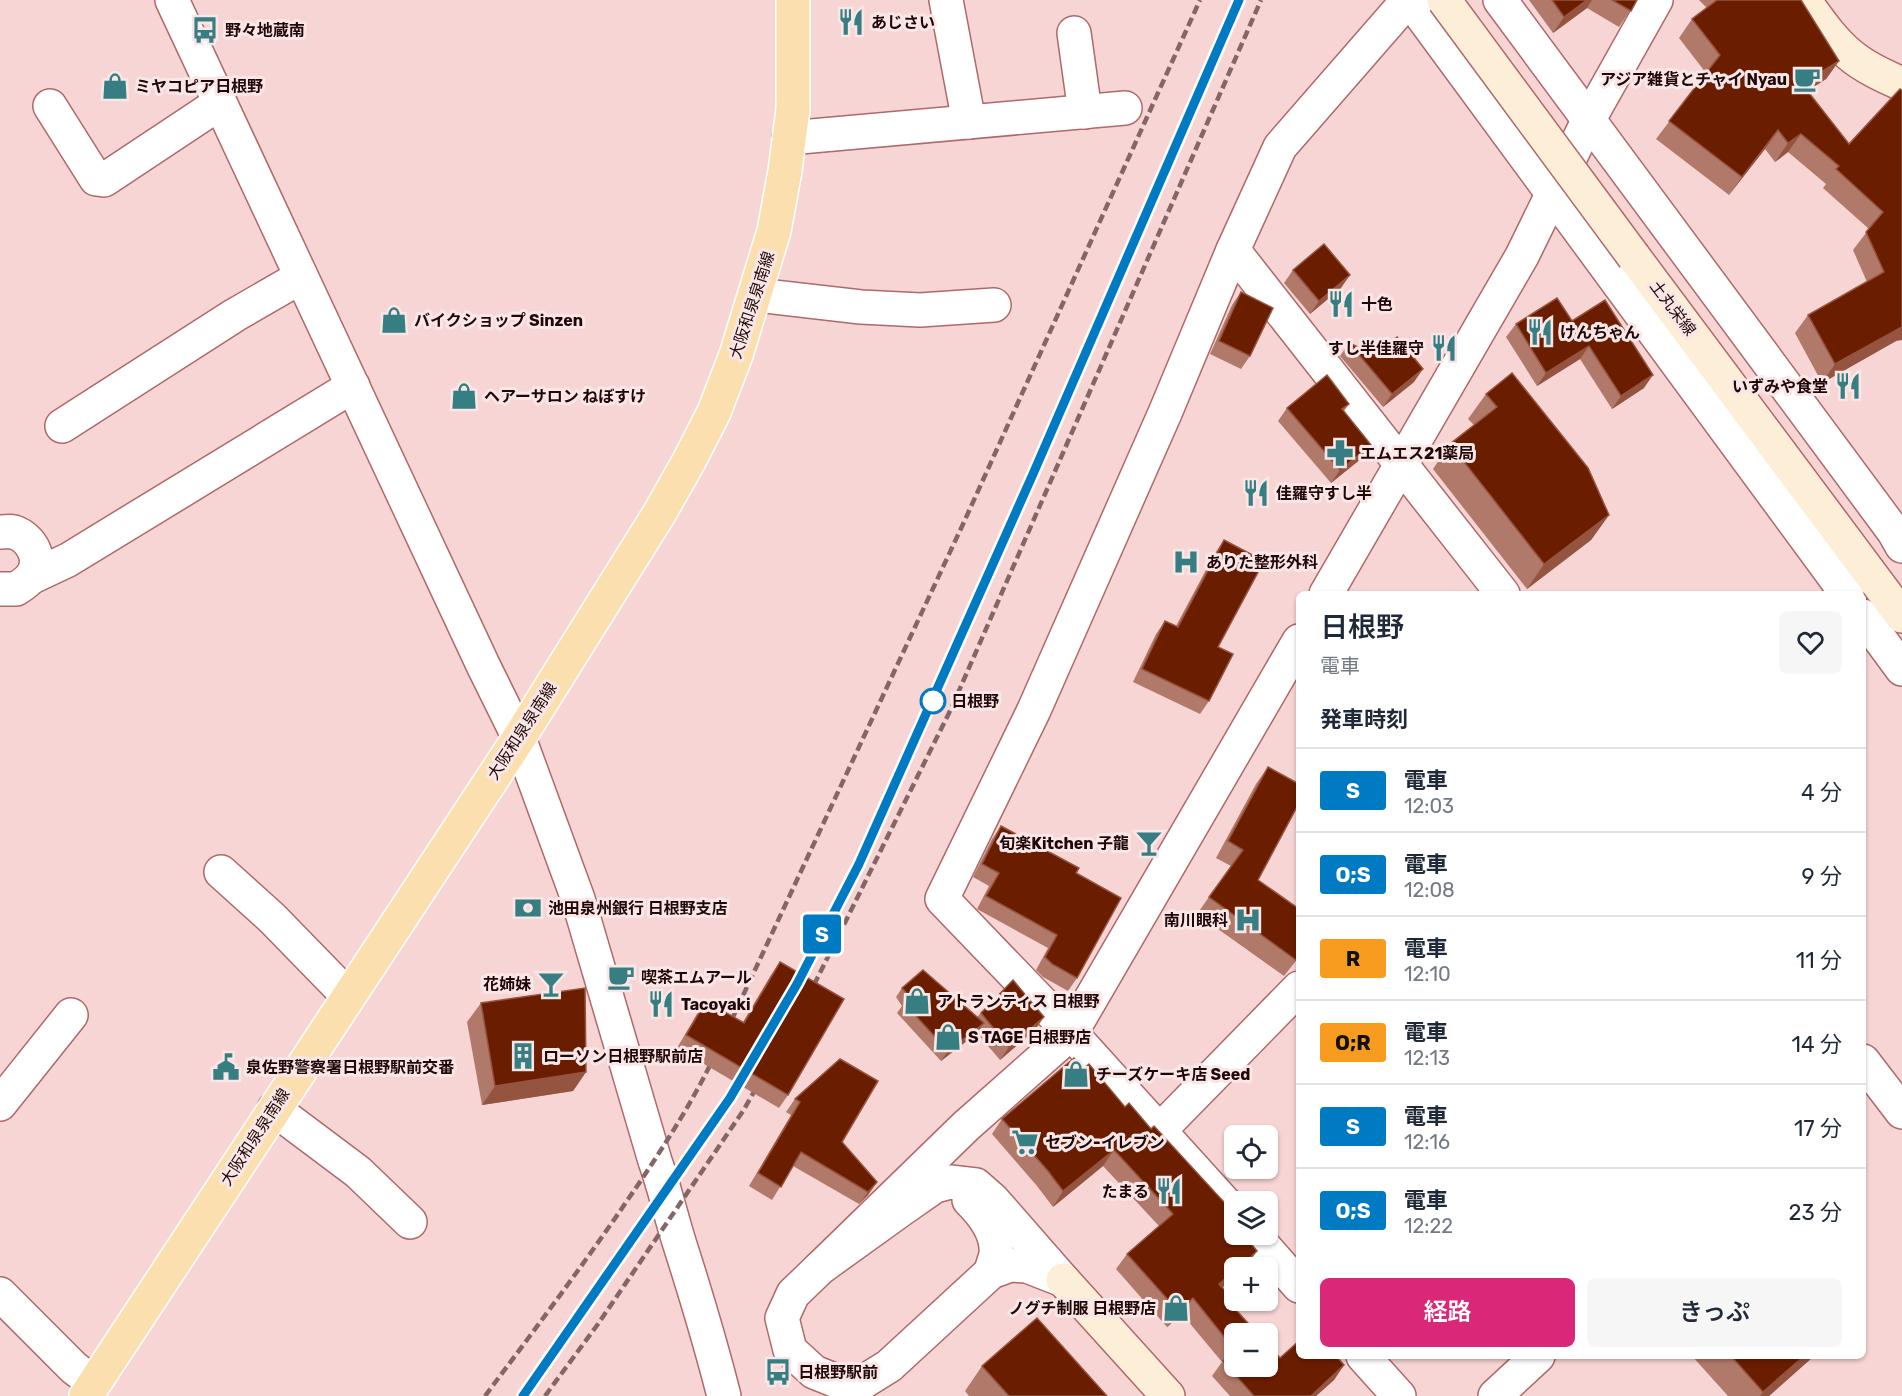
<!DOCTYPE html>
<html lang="ja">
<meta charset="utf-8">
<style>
:root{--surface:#fff;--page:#f6f6f7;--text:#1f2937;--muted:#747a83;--line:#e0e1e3;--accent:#db2777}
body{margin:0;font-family:Rubik,"Noto Sans JP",sans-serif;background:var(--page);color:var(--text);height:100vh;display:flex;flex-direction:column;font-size:22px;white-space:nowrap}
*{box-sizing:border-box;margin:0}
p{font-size:20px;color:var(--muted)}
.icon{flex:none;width:33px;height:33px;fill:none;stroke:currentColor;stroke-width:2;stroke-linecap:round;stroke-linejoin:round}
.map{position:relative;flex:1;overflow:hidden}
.drawer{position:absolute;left:1296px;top:591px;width:570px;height:768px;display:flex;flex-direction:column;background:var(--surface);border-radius:9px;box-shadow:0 2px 4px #0004}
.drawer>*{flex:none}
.badge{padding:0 12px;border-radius:4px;font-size:21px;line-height:39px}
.buttons{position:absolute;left:1224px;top:1125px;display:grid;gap:12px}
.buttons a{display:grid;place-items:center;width:54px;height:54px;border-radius:9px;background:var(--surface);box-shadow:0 2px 4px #0004;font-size:30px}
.map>.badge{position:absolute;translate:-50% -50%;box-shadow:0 0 0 3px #fff}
h2{padding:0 24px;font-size:22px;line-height:54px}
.round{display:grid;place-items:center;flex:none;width:63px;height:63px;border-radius:9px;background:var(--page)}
.summary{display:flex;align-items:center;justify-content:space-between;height:102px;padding:0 24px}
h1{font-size:28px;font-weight:600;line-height:45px}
.action{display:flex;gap:12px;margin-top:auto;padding:12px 24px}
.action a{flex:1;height:69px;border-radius:9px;background:var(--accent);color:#fff;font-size:24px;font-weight:600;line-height:69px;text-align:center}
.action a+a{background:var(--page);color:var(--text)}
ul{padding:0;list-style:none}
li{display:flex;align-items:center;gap:18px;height:84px;padding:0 24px;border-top:2px solid var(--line)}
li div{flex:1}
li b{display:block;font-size:22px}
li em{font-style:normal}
li .badge{min-width:66px;font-weight:700;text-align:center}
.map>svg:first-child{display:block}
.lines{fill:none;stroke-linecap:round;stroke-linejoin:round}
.street-casing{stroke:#b06869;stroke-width:36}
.secondary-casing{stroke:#b06869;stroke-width:36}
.primary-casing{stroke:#fff;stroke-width:36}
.street{stroke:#fff;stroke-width:33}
.secondary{stroke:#fdefd7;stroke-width:33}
.primary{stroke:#fbdfaf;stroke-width:33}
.rail{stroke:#846667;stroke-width:4.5;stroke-dasharray:9 4.5;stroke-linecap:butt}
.secondary-bridge-casing{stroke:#b06869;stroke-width:36;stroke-linecap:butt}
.secondary-bridge{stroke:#fdefd7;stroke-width:33}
.wall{fill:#b0796a}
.shaded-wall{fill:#955440}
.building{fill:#6b1d00;stroke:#955440;stroke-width:1.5}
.line-casing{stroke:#fff;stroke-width:14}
.line{stroke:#007ac2;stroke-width:9}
.stop-dot{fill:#fff;stroke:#007ac2;stroke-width:3}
.labels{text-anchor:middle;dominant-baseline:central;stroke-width:6;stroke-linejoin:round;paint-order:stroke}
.poi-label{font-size:16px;font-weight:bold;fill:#220709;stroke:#f8e7e6;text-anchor:start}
.street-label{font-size:16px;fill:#220709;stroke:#f8e7e6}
.stop-label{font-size:16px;font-weight:bold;fill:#220709;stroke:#f8e7e6;text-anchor:start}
</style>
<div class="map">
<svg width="1902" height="1396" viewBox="0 0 1902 1396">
<rect width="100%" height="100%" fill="#f6d5d4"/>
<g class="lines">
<defs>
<g id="street">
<path d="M172 0 483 665 519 738 578 899 655 1161C665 1189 671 1217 680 1245 696 1295 711 1345 724 1396"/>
<polyline points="946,0 969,122"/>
<polyline points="1410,0 1847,594"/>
<polyline points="1500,0 1894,532 1902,546"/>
<polyline points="1074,33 1085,112"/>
<polyline points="50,106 96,179 104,180 220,103"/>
<polyline points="789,138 1125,108"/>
<polyline points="1233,250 1503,594"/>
<polyline points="756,295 861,307 920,310 994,305"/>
<polyline points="62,426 235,315 301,277"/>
<path d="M0 532C5 532 10 531 14 532 32 538 44 561 31 577 27 582 21 586 16 589H0"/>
<polyline points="32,577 68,560 353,386"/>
<polyline points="1326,594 1522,256 1588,121 1656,0"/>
<polyline points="1863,616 1902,669"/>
<polyline points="221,872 272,918 348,996"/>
<polyline points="1863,1061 1902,1112"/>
<polyline points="0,1104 71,1015"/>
<polyline points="274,1109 358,1172 410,1222"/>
<polyline points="1160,1130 1299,988"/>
<polygon points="950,1182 976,1185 993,1200 1063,1280 1027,1266 1010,1265 991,1272 889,1366 860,1384 839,1382 814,1372 790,1350 782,1318 793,1294 820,1268 902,1209 935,1186"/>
<path d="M969 1200C982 1213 998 1233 996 1254 995 1260 992 1266 991 1272"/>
<polyline points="1234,1213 1071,1033 942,899 1034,710 1165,413 1233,250 1280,147 1408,0"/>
<polyline points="1253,1234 1299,1286"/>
<polyline points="820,1268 966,1126 1071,1033 1299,641"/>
<polyline points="0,1294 74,1368 94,1383"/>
<polyline points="1363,1356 1399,1396"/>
<polyline points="1495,1396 1538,1356"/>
</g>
<g id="secondary">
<path d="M1804 0C1818 19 1831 39 1849 54 1864 67 1884 76 1902 84"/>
<polyline points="1634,257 1902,616"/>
<polyline points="1063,1280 1168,1396"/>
</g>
<polyline id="primary" points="86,1396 519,738 659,514 689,461 714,412 736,355 774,231 785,171 793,109 793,0"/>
</defs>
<!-- street casing -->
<use href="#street" class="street-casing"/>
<!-- secondary casing -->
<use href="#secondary" class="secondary-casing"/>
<!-- primary casing -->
<use href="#primary" class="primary-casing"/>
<!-- street -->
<use href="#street" class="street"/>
<!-- secondary -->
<use href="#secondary" class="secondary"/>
<!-- primary -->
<use href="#primary" class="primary"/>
<!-- rail -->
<g class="rail">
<polyline points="794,989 859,863 933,701 1239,0"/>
<polyline points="808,997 951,709 1261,0"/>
<polyline points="726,1032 964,522 1200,0"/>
<path d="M485 1396C530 1336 575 1276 618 1214 653 1163 689 1110 716 1053"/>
<polyline points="523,1396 730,1098 747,1069"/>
<polyline points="545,1396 598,1324 743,1111 762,1078"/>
</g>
<defs>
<polyline id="secondary-bridge" points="1444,0 1634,257"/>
</defs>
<!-- secondary-bridge casing -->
<use href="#secondary-bridge" class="secondary-bridge-casing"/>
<!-- secondary-bridge -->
<use href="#secondary-bridge" class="secondary-bridge"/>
</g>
<!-- wall -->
<g class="wall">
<polygon points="1529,0 1637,0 1619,27 1587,8 1553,33"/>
<polygon points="1699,0 1801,0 1839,61 1826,79 1808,91 1849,144 1900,89 1896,341 1822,383 1795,333 1808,315 1867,282 1853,250 1869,229 1823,188 1826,184 1788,152 1775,162 1765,149 1729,195 1656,139 1706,73 1679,38 1692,19 1707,8"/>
<polygon points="1293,270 1341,288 1310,314 1284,283"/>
<polygon points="1241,292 1250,356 1241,369 1210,354 1232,305"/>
<polygon points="1572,321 1644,388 1612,409 1580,359 1537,386 1506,337 1516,324"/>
<polygon points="1349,343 1414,382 1383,407 1340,356"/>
<polygon points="1486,394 1609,515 1591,540 1527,589 1433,469 1450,444 1474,425 1468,419"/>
<polygon points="1349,404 1344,411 1371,445 1362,458 1331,483 1278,421 1287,408"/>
<polygon points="1224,540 1218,647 1209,701 1200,714 1133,682 1156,634 1165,621 1176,626 1215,553"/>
<polygon points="1268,767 1258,880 1299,957 1284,976 1197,914 1231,866 1216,858 1256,784"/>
<polygon points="1001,826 1076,873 1077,978 1068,991 1043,977 1036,970 1048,948 977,909 989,886 973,877 992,839"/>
<polygon points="780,962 788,1095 779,1108 677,1048 697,1014 706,1001 743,1022 771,975"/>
<polygon points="902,988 977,1017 981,1013 1035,1030 1000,1060 977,1033 941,1061 897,1013 902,1006 896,997"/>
<polygon points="481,1003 586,1072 573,1091 482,1105 467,1022"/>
<polygon points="840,1059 842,1142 877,1182 868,1195 859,1204 793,1166 772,1200 749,1186 791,1115 786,1112 795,1099"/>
<polygon points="1083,1069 1125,1107 1232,1223 1247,1266 1245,1268 1234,1268 1234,1277 1222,1288 1227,1300 1234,1334 1234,1366 1280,1358 1344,1365 1334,1380 1316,1396 1230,1396 1212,1376 1222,1362 1182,1314 1167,1327 1116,1269 1127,1254 1159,1226 1103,1166 1053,1207 1037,1186 992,1134 1002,1119"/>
<polygon points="1692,1356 1814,1356 1769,1396 1728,1396"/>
<polygon points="982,1366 1107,1396 969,1396 965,1391"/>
</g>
<!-- shaded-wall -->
<g class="shaded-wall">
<polygon points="1587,0 1592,0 1587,8 1553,33 1564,17"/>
<polygon points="1839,61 1826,79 1789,102 1802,84"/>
<polygon points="1778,130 1765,149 1729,195 1742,177"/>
<polygon points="1801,134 1788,152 1775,162 1788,143"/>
<polygon points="1350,275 1341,288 1310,314 1319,301"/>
<polygon points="1902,327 1902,340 1896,341 1822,383 1835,364"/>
<polygon points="1589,346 1580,359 1537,386 1546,373"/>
<polygon points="1423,369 1414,382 1383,407 1392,394"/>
<polygon points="1653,375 1644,388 1612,409 1621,396"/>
<polygon points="1371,445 1362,458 1331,483 1340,470"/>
<polygon points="1609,515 1591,540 1527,589 1544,564"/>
<polygon points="1044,1017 1035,1030 1000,1060 1009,1047"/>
<polygon points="984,1023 977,1033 941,1061 948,1051"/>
<polygon points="586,1072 573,1091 482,1105 495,1086"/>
<polygon points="1114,1150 1103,1166 1053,1207 1063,1191"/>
<polygon points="877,1182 868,1195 859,1204 868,1192"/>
<polygon points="1257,1251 1245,1268 1239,1268"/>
<polygon points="1234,1271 1234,1277 1209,1299 1219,1284"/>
<polygon points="1193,1298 1182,1314 1167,1327 1178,1311"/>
<polygon points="1804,1356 1814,1356 1769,1396 1760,1396 1763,1392"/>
<polygon points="1344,1365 1334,1380 1316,1396 1310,1396"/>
</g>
<!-- building -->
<g class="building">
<polygon points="1552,0 1587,0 1564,17"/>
<polygon points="1612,0 1637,0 1631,11"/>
<polygon points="1717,0 1801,0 1839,61 1802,84 1849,144 1900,89 1902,90 1902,327 1835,364 1808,315 1884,272 1866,232 1883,212 1836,169 1839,166 1801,134 1788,143 1778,130 1742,177 1669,121 1720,55 1692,19"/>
<polygon points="1324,244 1350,275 1319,301 1293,270"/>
<polygon points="1241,292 1273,308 1250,356 1219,341"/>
<polygon points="1557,298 1572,321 1605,300 1653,375 1621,396 1589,346 1546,373 1516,324"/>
<polygon points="1397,337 1423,369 1392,394 1349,343 1376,355"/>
<polygon points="1512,373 1588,468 1609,515 1544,564 1450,444 1497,407 1486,394"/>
<polygon points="1327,375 1349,404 1342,409 1371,445 1340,470 1287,408"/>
<polygon points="1224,540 1264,561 1218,647 1233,654 1209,701 1142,669 1165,621 1178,627"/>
<polygon points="1268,767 1299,784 1299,803 1258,880 1299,909 1299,956 1296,960 1209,897 1243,850 1228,841"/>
<polygon points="1001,826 1079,868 1076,873 1121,898 1077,978 1052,964 1045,957 1057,935 986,896 999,873 982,864"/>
<polygon points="780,962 844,999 788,1095 686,1035 706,1001 744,1023"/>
<polygon points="923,970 984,1023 948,1051 904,1003 911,998 902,988"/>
<polygon points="1013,980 1044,1017 1009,1047 981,1013"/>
<polygon points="585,988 586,1072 495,1086 481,1003"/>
<polygon points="1074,1058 1083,1069 1089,1064 1125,1107 1129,1103 1151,1129 1154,1126 1234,1213 1234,1218 1231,1221 1234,1225 1234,1234 1243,1234 1257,1251 1239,1268 1234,1268 1234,1271 1219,1284 1230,1296 1226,1299 1258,1334 1234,1334 1234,1349 1193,1298 1178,1311 1127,1254 1173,1214 1114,1150 1063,1191 1048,1171 1002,1119"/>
<polygon points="840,1059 878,1081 842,1142 877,1182 868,1192 801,1152 781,1187 758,1173 800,1102 795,1099"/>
<polygon points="1037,1318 1107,1396 1009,1396 982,1366"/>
<polygon points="1299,1341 1299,1356 1336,1356 1344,1365 1311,1396 1254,1396 1223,1361 1234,1350 1234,1366 1268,1366 1268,1344 1280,1358"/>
<polygon points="1731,1356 1804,1356 1763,1392"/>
</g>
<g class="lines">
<defs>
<polyline id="line" points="523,1396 730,1098 797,984 859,864 1033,474 1239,0"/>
</defs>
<!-- line casing -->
<use href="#line" class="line-casing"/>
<!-- line -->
<use href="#line" class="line"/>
</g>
<!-- icons -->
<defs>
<symbol id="restaurant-bare" viewBox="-9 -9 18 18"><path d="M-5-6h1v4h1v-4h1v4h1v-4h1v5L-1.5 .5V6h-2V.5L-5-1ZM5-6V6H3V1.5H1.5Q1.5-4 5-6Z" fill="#367e82" stroke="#f8e7e6" stroke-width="2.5" paint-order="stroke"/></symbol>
<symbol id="bus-bare" viewBox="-9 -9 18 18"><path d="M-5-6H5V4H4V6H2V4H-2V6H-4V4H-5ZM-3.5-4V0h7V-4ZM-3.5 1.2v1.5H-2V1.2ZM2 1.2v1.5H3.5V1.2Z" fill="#367e82" stroke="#f8e7e6" stroke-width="2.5" paint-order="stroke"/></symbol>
<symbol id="cafe-bare" viewBox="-9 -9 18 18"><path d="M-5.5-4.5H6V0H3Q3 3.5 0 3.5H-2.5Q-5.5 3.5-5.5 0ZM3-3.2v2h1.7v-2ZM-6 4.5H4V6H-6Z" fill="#367e82" stroke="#f8e7e6" stroke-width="2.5" paint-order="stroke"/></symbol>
<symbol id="shop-bare" viewBox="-9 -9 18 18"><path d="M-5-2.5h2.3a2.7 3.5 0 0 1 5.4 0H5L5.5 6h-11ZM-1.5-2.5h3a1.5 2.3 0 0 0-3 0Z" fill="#367e82" stroke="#f8e7e6" stroke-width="2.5" paint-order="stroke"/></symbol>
<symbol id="pharmacy-bare" viewBox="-9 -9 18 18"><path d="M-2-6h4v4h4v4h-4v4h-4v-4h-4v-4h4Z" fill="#367e82" stroke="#f8e7e6" stroke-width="2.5" paint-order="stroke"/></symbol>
<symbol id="hospital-bare" viewBox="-9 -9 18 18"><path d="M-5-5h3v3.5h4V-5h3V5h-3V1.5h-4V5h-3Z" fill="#367e82" stroke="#f8e7e6" stroke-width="2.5" paint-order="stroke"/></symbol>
<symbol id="bar-bare" viewBox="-9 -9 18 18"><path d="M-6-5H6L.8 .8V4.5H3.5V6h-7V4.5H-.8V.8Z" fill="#367e82" stroke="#f8e7e6" stroke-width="2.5" paint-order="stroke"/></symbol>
<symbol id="bank-bare" viewBox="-9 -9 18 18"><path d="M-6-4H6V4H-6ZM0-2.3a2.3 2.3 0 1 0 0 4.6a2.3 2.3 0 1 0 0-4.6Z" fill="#367e82" stroke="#f8e7e6" stroke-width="2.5" paint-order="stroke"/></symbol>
<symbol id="building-bare" viewBox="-9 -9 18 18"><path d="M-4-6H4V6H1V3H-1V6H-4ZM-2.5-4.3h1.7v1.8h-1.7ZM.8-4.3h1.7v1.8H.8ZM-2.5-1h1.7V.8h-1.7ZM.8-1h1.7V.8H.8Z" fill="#367e82" stroke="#f8e7e6" stroke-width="2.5" paint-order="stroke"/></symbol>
<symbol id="civic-bare" viewBox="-9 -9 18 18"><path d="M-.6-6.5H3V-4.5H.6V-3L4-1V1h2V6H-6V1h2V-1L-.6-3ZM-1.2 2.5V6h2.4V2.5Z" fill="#367e82" stroke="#f8e7e6" stroke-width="2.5" paint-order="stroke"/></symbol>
<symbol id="supermarket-bare" viewBox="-9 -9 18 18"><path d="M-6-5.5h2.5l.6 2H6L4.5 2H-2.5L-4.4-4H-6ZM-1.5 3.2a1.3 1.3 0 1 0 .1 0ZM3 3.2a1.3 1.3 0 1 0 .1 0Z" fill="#367e82" stroke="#f8e7e6" stroke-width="2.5" paint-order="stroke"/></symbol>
</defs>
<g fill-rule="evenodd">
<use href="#restaurant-bare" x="832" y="3" width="38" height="38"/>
<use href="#bus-bare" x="186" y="11" width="38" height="38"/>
<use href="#cafe-bare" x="1788" y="60" width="38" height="38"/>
<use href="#shop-bare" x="96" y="67" width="38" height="38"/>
<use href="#restaurant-bare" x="1322" y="285" width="38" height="38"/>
<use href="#shop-bare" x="375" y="301" width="38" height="38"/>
<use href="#restaurant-bare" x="1521" y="313" width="38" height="38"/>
<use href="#restaurant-bare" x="1425" y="329" width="38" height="38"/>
<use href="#restaurant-bare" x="1829" y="367" width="38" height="38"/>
<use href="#shop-bare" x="445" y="377" width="38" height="38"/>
<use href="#pharmacy-bare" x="1321" y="434" width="38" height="38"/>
<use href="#restaurant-bare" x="1237" y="474" width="38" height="38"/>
<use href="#hospital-bare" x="1167" y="543" width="38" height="38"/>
<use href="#bar-bare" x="1130" y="824" width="38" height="38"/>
<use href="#bank-bare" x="509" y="889" width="38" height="38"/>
<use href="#hospital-bare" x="1229" y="901" width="38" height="38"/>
<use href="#cafe-bare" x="602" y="958" width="38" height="38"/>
<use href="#bar-bare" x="532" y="965" width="38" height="38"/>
<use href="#shop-bare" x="898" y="982" width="38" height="38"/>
<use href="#restaurant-bare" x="642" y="985" width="38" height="38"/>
<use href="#shop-bare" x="929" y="1018" width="38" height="38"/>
<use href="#building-bare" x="504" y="1037" width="38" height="38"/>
<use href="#civic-bare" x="207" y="1048" width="38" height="38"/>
<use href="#shop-bare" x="1057" y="1055" width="38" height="38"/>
<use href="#supermarket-bare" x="1006" y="1123" width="38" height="38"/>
<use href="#restaurant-bare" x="1150" y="1172" width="38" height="38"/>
<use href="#shop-bare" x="1157" y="1289" width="38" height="38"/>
<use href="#bus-bare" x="759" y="1353" width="38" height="38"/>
</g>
<!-- markers -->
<circle class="stop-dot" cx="933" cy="701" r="12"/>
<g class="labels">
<!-- poi labels -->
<g class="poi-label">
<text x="871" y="22">あじさい</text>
<text x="225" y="30">野々地蔵南</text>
<text x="1787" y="79" text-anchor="end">アジア雑貨とチャイ Nyau</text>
<text x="135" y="86">ミヤコピア日根野</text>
<text x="1361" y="304">十色</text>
<text x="414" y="320">バイクショップ Sinzen</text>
<text x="1560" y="332">けんちゃん</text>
<text x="1424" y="348" text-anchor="end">すし半佳羅守</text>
<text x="1828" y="386" text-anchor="end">いずみや食堂</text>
<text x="484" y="396">ヘアーサロン ねぼすけ</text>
<text x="1360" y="453">エムエス21薬局</text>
<text x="1276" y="493">佳羅守すし半</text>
<text x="1206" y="562">ありた整形外科</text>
<text x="1129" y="843" text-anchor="end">旬楽Kitchen 子龍</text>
<text x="548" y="908">池田泉州銀行 日根野支店</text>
<text x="1228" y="920" text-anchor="end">南川眼科</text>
<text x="641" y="977">喫茶エムアール</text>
<text x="531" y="984" text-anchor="end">花姉妹</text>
<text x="937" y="1001">アトランティス 日根野</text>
<text x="681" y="1004">Tacoyaki</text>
<text x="968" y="1037">S TAGE 日根野店</text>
<text x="543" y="1056">ローソン日根野駅前店</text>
<text x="246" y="1067">泉佐野警察署日根野駅前交番</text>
<text x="1096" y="1074">チーズケーキ店 Seed</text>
<text x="1045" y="1142">セブン-イレブン</text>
<text x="1149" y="1191" text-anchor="end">たまる</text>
<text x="1156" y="1308" text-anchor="end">ノグチ制服 日根野店</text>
<text x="798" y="1372">日根野駅前</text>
</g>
<!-- street labels -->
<g class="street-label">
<text transform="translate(752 305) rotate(-72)">大阪和泉泉南線</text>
<text transform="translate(1673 308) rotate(53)">土丸栄線</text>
<text transform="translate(522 731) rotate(-57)">大阪和泉泉南線</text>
<text transform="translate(255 1137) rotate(-57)">大阪和泉泉南線</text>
</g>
<!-- stop labels -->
<g class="stop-label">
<text x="951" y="701">日根野</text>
</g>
</g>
</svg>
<div class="buttons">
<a><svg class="icon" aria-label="locate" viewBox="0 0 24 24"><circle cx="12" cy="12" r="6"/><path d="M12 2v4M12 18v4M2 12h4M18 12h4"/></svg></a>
<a><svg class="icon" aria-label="layers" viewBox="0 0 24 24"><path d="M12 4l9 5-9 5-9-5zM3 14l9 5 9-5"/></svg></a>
<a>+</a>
<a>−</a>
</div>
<b class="badge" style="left:822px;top:934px;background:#007ac2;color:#fff">S</b>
<section class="drawer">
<div class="summary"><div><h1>日根野</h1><p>電車</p></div><a class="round"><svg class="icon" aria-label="heart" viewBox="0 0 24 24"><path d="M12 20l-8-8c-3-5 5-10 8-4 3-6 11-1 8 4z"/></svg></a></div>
<h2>発車時刻</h2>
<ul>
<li><span class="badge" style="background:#007ac2;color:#fff">S</span><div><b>電車</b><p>12:03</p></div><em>4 分</em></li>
<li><span class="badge" style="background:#007ac2;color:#fff">O;S</span><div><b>電車</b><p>12:08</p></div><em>9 分</em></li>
<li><span class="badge" style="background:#f79c1f;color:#111">R</span><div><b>電車</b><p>12:10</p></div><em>11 分</em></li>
<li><span class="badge" style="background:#f79c1f;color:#111">O;R</span><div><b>電車</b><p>12:13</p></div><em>14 分</em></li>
<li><span class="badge" style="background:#007ac2;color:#fff">S</span><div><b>電車</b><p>12:16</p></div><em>17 分</em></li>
<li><span class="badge" style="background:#007ac2;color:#fff">O;S</span><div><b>電車</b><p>12:22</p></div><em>23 分</em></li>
</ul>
<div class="action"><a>経路</a><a>きっぷ</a></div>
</section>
</div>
